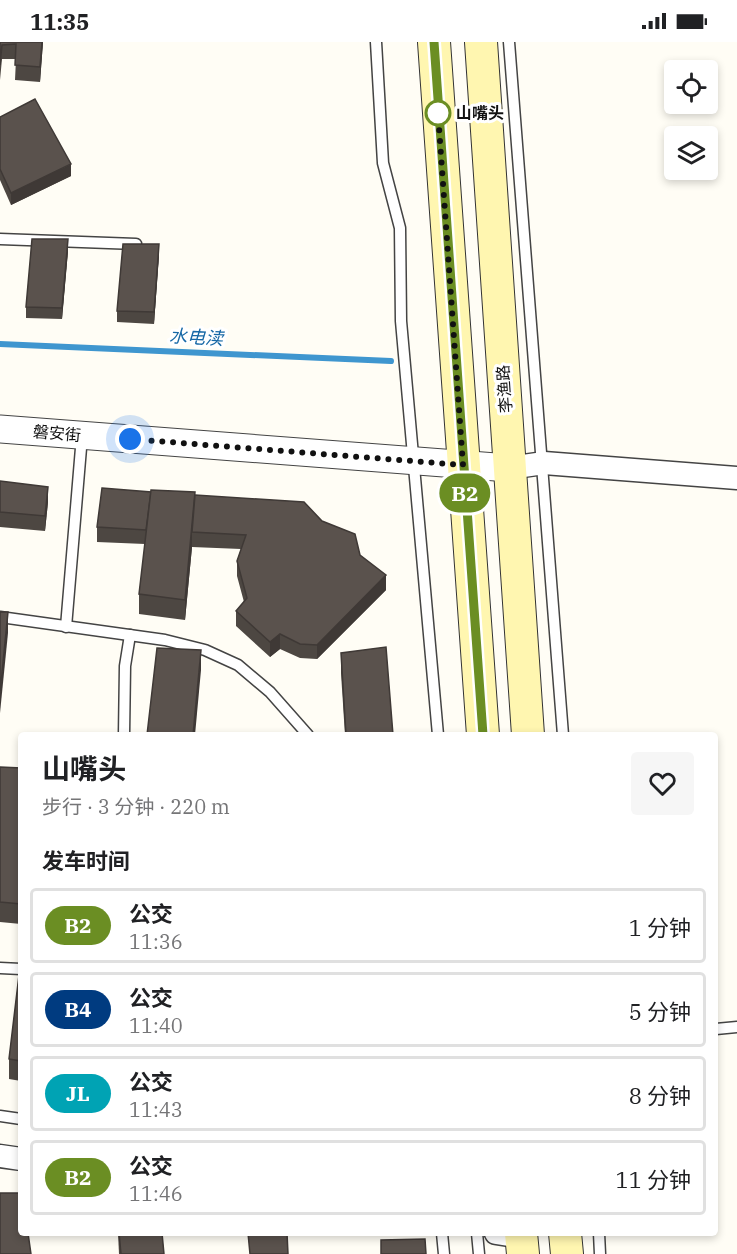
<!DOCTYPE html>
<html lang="zh">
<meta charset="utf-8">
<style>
:root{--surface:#fff;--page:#f6f6f6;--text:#202124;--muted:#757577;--line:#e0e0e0}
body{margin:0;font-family:"IBM Plex Serif","Noto Sans SC",serif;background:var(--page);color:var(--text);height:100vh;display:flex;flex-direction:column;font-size:22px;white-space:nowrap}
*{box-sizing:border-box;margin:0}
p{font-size:20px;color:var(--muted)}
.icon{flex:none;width:33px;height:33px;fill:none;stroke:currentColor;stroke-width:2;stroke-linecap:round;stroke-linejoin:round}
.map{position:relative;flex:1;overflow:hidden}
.panel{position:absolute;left:18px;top:690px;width:700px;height:504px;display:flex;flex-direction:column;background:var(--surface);border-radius:6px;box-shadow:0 3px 9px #0003}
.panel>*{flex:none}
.badge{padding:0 12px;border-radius:20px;font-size:21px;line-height:39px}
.fabs{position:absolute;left:664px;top:18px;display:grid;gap:12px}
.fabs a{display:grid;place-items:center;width:54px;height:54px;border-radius:6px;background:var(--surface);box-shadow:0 3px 9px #0003;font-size:30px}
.you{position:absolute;width:30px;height:30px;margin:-15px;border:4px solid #fff;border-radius:50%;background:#1a73e8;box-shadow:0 0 0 9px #1a73e833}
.map>.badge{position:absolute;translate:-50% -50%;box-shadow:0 0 0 3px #fff}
h2{padding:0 24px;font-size:22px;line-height:54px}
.round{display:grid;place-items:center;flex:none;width:63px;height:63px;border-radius:6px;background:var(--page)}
.headline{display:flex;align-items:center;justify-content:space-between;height:102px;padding:0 24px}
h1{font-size:28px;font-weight:700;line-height:45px}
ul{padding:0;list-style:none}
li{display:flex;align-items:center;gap:18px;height:75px;margin:0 12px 9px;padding:0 12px;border:3px solid var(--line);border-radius:6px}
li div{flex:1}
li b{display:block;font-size:22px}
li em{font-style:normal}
li .badge{min-width:66px;font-weight:700;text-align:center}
.status{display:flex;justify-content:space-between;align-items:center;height:42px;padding:0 30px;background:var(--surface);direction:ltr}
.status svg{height:16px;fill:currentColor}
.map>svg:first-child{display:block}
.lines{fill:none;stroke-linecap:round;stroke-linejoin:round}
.stream{stroke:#3f96cf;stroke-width:6}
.service-casing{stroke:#444;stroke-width:13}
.minor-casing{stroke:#444;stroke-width:25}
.tertiary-casing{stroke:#444;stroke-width:29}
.secondary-casing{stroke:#333;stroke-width:34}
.service{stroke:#fff;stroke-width:10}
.minor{stroke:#fff;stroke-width:22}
.tertiary{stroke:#fff;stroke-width:27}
.secondary{stroke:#fff6b0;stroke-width:32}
.wall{fill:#4d4742}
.shaded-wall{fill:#3f3936}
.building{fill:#5a524d;stroke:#3f3936;stroke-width:1.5}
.line-casing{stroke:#fff;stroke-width:14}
.line{stroke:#6b8e23;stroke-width:9}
.walk{stroke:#111;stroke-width:6;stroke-dasharray:0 10.8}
.stop-dot{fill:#fff;stroke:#6b8e23;stroke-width:3}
.labels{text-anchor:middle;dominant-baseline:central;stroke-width:6;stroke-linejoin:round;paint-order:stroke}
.stop-label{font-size:16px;font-weight:bold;fill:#111;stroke:#fff;text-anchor:start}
.street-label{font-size:16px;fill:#111;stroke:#fff}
.water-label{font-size:18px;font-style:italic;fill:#1768a6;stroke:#fff}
</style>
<div class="status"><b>11:35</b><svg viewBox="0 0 49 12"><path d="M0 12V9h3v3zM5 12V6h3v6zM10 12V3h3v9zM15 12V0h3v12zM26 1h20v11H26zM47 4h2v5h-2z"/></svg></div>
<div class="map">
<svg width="737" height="1212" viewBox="0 0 737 1212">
<rect width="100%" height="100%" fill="#fffdf5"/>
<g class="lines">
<!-- stream -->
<polyline class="stream" points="0,302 391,319"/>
<defs>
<g id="service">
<polyline points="376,0 383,121 400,186 401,279 438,693"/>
<polyline points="509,0 563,693"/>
<polyline points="0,197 136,202"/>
<polyline points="0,575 165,598 205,608 238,623 270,650 308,693"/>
<polyline points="66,585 82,394"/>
<polyline points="124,693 125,624 130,593"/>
<polyline points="0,926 21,927"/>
<polyline points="716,987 737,985"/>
<polyline points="0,1074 21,1077"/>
<polyline points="442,1191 444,1212"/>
<polyline points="477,1191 479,1212"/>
<polyline points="599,1191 600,1212"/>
</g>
<g id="minor">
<polyline points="509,426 544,421 737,436"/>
<polyline points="0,1114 21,1117"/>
<polyline points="496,1191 522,1195"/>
</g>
<polyline id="tertiary" points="0,387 509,426"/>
<g id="secondary">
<polyline points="434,0 483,693"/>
<polyline points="481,0 528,693"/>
<polyline points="521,1191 523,1212"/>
<polyline points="565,1191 567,1212"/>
</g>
</defs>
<!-- service casing -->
<use href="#service" class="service-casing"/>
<!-- minor casing -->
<use href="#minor" class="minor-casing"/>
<!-- tertiary casing -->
<use href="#tertiary" class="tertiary-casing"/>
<!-- secondary casing -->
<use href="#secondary" class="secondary-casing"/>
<!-- service -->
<use href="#service" class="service"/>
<!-- minor -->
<use href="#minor" class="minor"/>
<!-- tertiary -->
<use href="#tertiary" class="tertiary"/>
<!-- secondary -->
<use href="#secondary" class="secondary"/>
</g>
<!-- wall -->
<g class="wall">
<polygon points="0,0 43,0 40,40 15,38 16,17 2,17 0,38"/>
<polygon points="0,75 71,134 11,163 0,138"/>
<polygon points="68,209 62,277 26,276 26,265"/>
<polygon points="159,213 154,282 117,280 117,269"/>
<polygon points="0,439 48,460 45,489 0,485"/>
<polygon points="195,455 322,479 360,513 386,548 317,617 300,616 280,607 270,615 236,584 236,569 244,560 237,534 237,519 241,507 192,505 185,578 139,572 139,552 145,502 97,500 97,485"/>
<polygon points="341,611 393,693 345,693 341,631"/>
<polygon points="0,725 21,726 21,882 0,880"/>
<polygon points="21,916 21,1039 9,1037 9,1017"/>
<polygon points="118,1191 162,1191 164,1212 119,1212"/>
</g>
<!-- shaded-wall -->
<g class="shaded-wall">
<polygon points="42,0 43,0 40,40 40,25"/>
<polygon points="71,122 71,134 11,163 11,151"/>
<polygon points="68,197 68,209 62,277 62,266"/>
<polygon points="159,202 159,213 154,282 154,270"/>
<polygon points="48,445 48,460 45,489 45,474"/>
<polygon points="195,450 192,490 192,505 185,578 185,558"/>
<polygon points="386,533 386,548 317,617 317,603"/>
<polygon points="8,570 8,591 0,671 0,651"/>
<polygon points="280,592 280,607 270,615 270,600"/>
<polygon points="201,608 201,628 195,693 193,693"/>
</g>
<!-- building -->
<g class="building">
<polygon points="0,0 42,0 40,25 15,23 16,2 2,3 0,23"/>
<polygon points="35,57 71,122 11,151 0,127 0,75"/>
<polygon points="32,197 68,197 62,266 26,265"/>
<polygon points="123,202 159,202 154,270 117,269"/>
<polygon points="0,439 48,445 45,474 0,470"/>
<polygon points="102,446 151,450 146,488 97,485"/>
<polygon points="151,448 195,450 185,558 139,552"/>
<polygon points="195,453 304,460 322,479 355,492 360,513 386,533 317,603 300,602 280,592 270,600 236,569 247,556 237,519 246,493 192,490"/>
<polygon points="0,570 8,570 0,651"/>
<polygon points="386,605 393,693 346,693 341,611"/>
<polygon points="157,606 201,608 193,693 147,693"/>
<polygon points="0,725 21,726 21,862 0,860"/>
<polygon points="21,916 21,1019 9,1017"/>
<polygon points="0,1151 21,1151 21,1191 28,1191 31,1212 0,1212"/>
<polygon points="119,1191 162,1191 164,1212 121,1212"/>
<polygon points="248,1191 287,1191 288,1212 250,1212"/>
<polygon points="425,1197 426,1212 381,1212 381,1198"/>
</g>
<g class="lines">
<defs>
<polyline id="line" points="434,0 483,693"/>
</defs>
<!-- line casing -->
<use href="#line" class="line-casing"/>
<!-- line -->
<use href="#line" class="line"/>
<!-- walk -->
<polyline class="walk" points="130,397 463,423 438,71"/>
</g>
<!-- markers -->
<circle class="stop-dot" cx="438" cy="71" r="12"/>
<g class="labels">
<!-- stop labels -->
<g class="stop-label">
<text x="456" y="71">山嘴头</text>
</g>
<!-- street labels -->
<g class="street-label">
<text transform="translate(504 347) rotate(-94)">李渔路</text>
<text transform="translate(57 391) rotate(5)">磐安街</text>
</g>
<!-- water labels -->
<g class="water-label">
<text transform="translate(196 295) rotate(3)">水电渎</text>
</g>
</g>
</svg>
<div class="fabs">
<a><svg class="icon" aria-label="locate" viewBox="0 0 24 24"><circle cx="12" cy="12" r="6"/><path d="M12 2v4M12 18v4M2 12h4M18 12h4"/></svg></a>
<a><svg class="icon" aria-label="layers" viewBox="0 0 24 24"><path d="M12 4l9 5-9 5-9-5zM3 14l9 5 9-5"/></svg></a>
</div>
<div class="you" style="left:130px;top:397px"></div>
<b class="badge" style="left:465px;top:451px;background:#6b8e23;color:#fff">B2</b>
<section class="panel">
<div class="headline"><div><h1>山嘴头</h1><p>步行 · 3 分钟 · 220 m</p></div><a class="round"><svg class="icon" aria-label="heart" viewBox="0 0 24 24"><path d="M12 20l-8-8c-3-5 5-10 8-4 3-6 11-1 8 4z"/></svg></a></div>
<h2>发车时间</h2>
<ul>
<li><span class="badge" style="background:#6b8e23;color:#fff">B2</span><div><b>公交</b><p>11:36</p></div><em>1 分钟</em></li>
<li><span class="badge" style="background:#003b80;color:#fff">B4</span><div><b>公交</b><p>11:40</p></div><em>5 分钟</em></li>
<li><span class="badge" style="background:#00a3b4;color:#fff">JL</span><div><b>公交</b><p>11:43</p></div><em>8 分钟</em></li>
<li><span class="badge" style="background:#6b8e23;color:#fff">B2</span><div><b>公交</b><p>11:46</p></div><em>11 分钟</em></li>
</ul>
</section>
</div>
